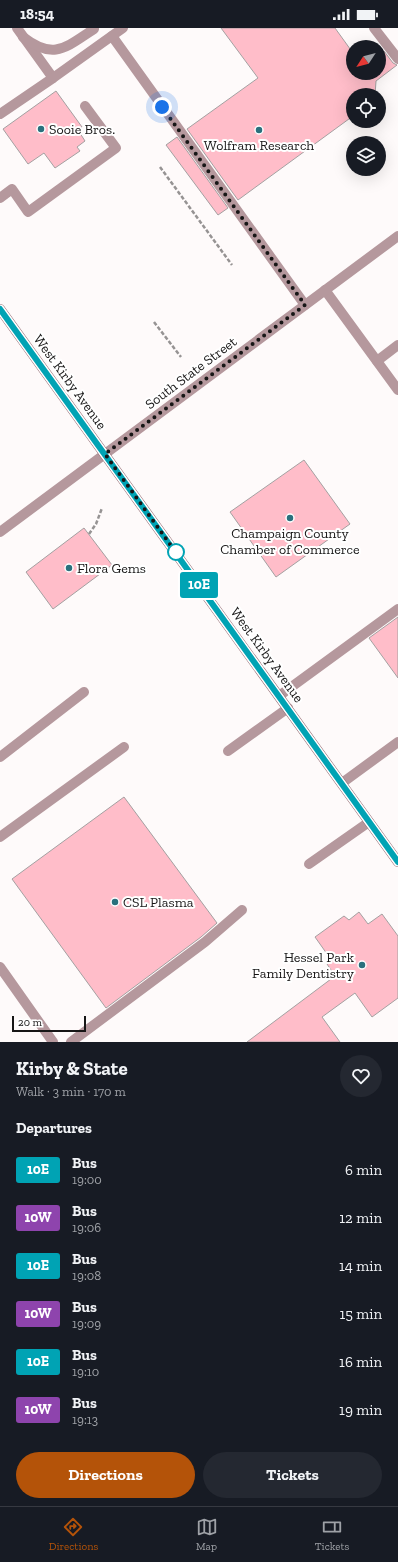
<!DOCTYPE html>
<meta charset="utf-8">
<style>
:root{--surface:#171b24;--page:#242831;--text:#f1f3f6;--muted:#9ea1a6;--line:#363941;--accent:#b45309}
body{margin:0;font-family:"Zilla Slab",serif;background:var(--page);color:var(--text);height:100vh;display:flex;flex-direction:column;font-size:15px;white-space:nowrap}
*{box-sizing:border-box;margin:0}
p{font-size:13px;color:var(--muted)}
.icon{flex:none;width:22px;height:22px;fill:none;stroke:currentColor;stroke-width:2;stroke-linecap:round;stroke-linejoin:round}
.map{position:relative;height:1014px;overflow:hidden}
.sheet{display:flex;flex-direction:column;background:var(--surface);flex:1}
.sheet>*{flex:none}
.badge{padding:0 8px;border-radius:3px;font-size:14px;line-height:26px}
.needle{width:26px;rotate:234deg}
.fabs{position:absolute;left:346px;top:12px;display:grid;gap:8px}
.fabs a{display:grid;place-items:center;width:40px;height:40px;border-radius:50%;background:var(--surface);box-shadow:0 4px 16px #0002;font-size:20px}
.scale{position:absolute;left:12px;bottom:10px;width:74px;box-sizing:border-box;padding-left:4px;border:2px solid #171616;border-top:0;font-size:11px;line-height:14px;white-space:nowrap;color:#171616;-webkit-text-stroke:3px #fff;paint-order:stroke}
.you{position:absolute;width:20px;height:20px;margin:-10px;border:3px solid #fff;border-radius:50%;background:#1a73e8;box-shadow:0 0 0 6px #1a73e833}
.map>.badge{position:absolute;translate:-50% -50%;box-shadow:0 0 0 2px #fff}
h2{padding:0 16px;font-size:15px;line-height:36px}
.round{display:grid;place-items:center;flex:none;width:42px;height:42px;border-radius:21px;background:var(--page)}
.headline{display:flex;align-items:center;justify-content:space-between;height:68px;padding:0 16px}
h1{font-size:19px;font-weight:700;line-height:30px}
.cta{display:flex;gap:8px;margin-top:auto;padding:8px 16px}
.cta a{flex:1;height:46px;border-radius:24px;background:var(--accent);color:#fff;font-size:16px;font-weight:700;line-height:46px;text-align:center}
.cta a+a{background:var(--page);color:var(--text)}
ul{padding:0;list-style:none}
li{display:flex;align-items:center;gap:12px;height:48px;padding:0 16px}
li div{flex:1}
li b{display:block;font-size:15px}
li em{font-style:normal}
li .badge{min-width:44px;font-weight:700;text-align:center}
.status{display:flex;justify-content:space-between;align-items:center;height:28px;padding:0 20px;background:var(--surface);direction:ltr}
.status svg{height:11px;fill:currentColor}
.tab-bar{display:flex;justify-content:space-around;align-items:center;height:56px;border-top:1px solid var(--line);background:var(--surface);font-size:11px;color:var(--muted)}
.tab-bar a{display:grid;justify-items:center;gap:2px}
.tab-bar .selected{color:var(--accent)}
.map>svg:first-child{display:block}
.building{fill:#ffbdc9;stroke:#a4a0a1}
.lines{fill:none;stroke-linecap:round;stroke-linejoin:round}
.path{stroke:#969393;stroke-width:2.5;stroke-dasharray:4 2;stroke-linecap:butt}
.lane{stroke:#b5989d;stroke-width:10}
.street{stroke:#b5989d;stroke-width:10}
.secondary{stroke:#916970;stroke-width:10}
.line-casing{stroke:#fff;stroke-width:9}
.line{stroke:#00a3b4;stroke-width:6}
.walk{stroke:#171616;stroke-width:4;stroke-dasharray:0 7.2}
.poi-dot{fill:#2a707d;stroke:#fff;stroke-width:1.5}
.stop-dot{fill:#fff;stroke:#00a3b4;stroke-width:2}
.labels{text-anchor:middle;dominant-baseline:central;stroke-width:4;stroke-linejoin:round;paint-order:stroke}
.poi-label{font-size:14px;fill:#171616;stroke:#fff;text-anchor:start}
.street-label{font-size:14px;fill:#171616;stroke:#fff}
</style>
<div class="status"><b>18:54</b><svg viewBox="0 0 49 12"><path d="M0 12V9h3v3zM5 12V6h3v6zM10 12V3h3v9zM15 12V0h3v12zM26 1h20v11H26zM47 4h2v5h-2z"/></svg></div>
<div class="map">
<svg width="398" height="1014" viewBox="0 0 398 1014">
<rect width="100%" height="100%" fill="#fefafa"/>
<!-- building -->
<g class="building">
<polygon points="221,0 335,0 353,25 353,45 379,45 379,26 384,23 393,35 397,37 376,53 375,67 353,67 353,88 238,172 187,101 258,50"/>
<polygon points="56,63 82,99 78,102 85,113 77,119 80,123 55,140 44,125 28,136 3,101"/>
<polygon points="177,109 228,180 218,187 166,117"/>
<polygon points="304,432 350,496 276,549 230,484"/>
<polygon points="84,500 112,537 53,581 26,544"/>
<polygon points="398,589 398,650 369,610"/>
<polygon points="124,769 217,895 201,909 106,980 12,851"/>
<polygon points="359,884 368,896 382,886 398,908 398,970 372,989 355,965 322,989 340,1014 247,1014 335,948 327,936 332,933 315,909 344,888 349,892"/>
</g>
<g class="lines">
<!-- path -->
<g class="path">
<polyline points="160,139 232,237"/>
<polyline points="154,294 181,329"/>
<polyline points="89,506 96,496 102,480"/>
</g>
<!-- lane -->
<g class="lane">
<polyline points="17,0 53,50"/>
<polyline points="112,8 305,277"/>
<path d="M23 9C54 33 66 19 94 1"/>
<polyline points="0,86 53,50 123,0"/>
<polyline points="0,170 12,161 28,184 116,120 85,78"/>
<polyline points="325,262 398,362"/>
<polyline points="377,333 398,317"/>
<polyline points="279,668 398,581"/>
<polyline points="228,723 288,680"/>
<polyline points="0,729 84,664"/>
<polyline points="342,755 398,714"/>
<polyline points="0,809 124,719"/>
<polyline points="309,836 369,794"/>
<polyline points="71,1014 205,914 242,882"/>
</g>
<!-- street -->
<g class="street">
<polyline points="374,0 398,31"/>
<polyline points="0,504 398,208"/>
<polyline points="0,939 53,1014"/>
</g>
<!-- secondary -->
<polyline class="secondary" points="0,281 398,834"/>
</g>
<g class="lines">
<defs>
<polyline id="line" points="0,281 398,834"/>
</defs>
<!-- line casing -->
<use href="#line" class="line-casing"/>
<!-- line -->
<use href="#line" class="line"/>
<!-- walk -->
<polyline class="walk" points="162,79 305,277 105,426 177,526 176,524"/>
</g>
<!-- markers -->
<g class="poi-dot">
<circle cx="41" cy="101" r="4"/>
<circle cx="259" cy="102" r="4"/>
<circle cx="290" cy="490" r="4"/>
<circle cx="69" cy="540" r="4"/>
<circle cx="115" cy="874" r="4"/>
<circle cx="362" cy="937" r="4"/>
</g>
<circle class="stop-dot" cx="176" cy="524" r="8"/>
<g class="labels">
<!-- poi labels -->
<g class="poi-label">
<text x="49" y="101">Sooie Bros.</text>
<text x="259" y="117" text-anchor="middle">Wolfram Research</text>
<text x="290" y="505" text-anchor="middle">Champaign County<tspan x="290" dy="16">Chamber of Commerce</tspan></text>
<text x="77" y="540">Flora Gems</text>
<text x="123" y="874">CSL Plasma</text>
<text x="354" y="929" text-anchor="end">Hessel Park<tspan x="354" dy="16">Family Dentistry</tspan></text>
</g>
<!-- street labels -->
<g class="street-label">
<text transform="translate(191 345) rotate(-37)">South State Street</text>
<text transform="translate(70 354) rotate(54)">West Kirby Avenue</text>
<text transform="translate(267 627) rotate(54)">West Kirby Avenue</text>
</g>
</g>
</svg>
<div class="fabs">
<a><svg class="needle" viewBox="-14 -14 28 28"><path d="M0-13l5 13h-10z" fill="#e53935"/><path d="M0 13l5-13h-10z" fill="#9ea1a6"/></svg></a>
<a><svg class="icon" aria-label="locate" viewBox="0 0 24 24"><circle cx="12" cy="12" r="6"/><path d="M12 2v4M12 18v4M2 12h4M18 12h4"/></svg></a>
<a><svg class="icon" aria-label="layers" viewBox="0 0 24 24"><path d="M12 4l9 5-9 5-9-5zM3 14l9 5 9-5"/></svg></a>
</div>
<div class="scale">20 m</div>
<div class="you" style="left:162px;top:79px"></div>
<b class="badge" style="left:199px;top:557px;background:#00a3b4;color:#fff">10E</b>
</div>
<section class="sheet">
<div class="headline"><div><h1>Kirby &amp; State</h1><p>Walk · 3 min · 170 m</p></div><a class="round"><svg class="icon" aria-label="heart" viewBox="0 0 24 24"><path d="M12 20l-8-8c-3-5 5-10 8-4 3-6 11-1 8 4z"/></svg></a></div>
<h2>Departures</h2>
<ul>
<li><span class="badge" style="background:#00a3b4;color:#fff">10E</span><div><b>Bus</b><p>19:00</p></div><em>6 min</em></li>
<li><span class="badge" style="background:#8e44ad;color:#fff">10W</span><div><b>Bus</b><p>19:06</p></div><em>12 min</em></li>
<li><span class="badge" style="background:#00a3b4;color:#fff">10E</span><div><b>Bus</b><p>19:08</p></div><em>14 min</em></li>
<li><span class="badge" style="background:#8e44ad;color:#fff">10W</span><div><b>Bus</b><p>19:09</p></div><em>15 min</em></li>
<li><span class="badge" style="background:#00a3b4;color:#fff">10E</span><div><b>Bus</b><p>19:10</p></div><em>16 min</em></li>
<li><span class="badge" style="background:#8e44ad;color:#fff">10W</span><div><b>Bus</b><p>19:13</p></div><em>19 min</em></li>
</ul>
<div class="cta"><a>Directions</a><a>Tickets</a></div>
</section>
<nav class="tab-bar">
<a class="selected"><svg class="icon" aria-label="directions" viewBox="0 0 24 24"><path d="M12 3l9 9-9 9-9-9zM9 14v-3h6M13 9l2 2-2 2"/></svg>Directions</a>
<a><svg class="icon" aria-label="map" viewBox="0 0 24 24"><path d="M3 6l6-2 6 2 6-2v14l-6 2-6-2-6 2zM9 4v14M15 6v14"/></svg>Map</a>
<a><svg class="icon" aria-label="tickets" viewBox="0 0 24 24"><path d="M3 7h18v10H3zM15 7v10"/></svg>Tickets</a>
</nav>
